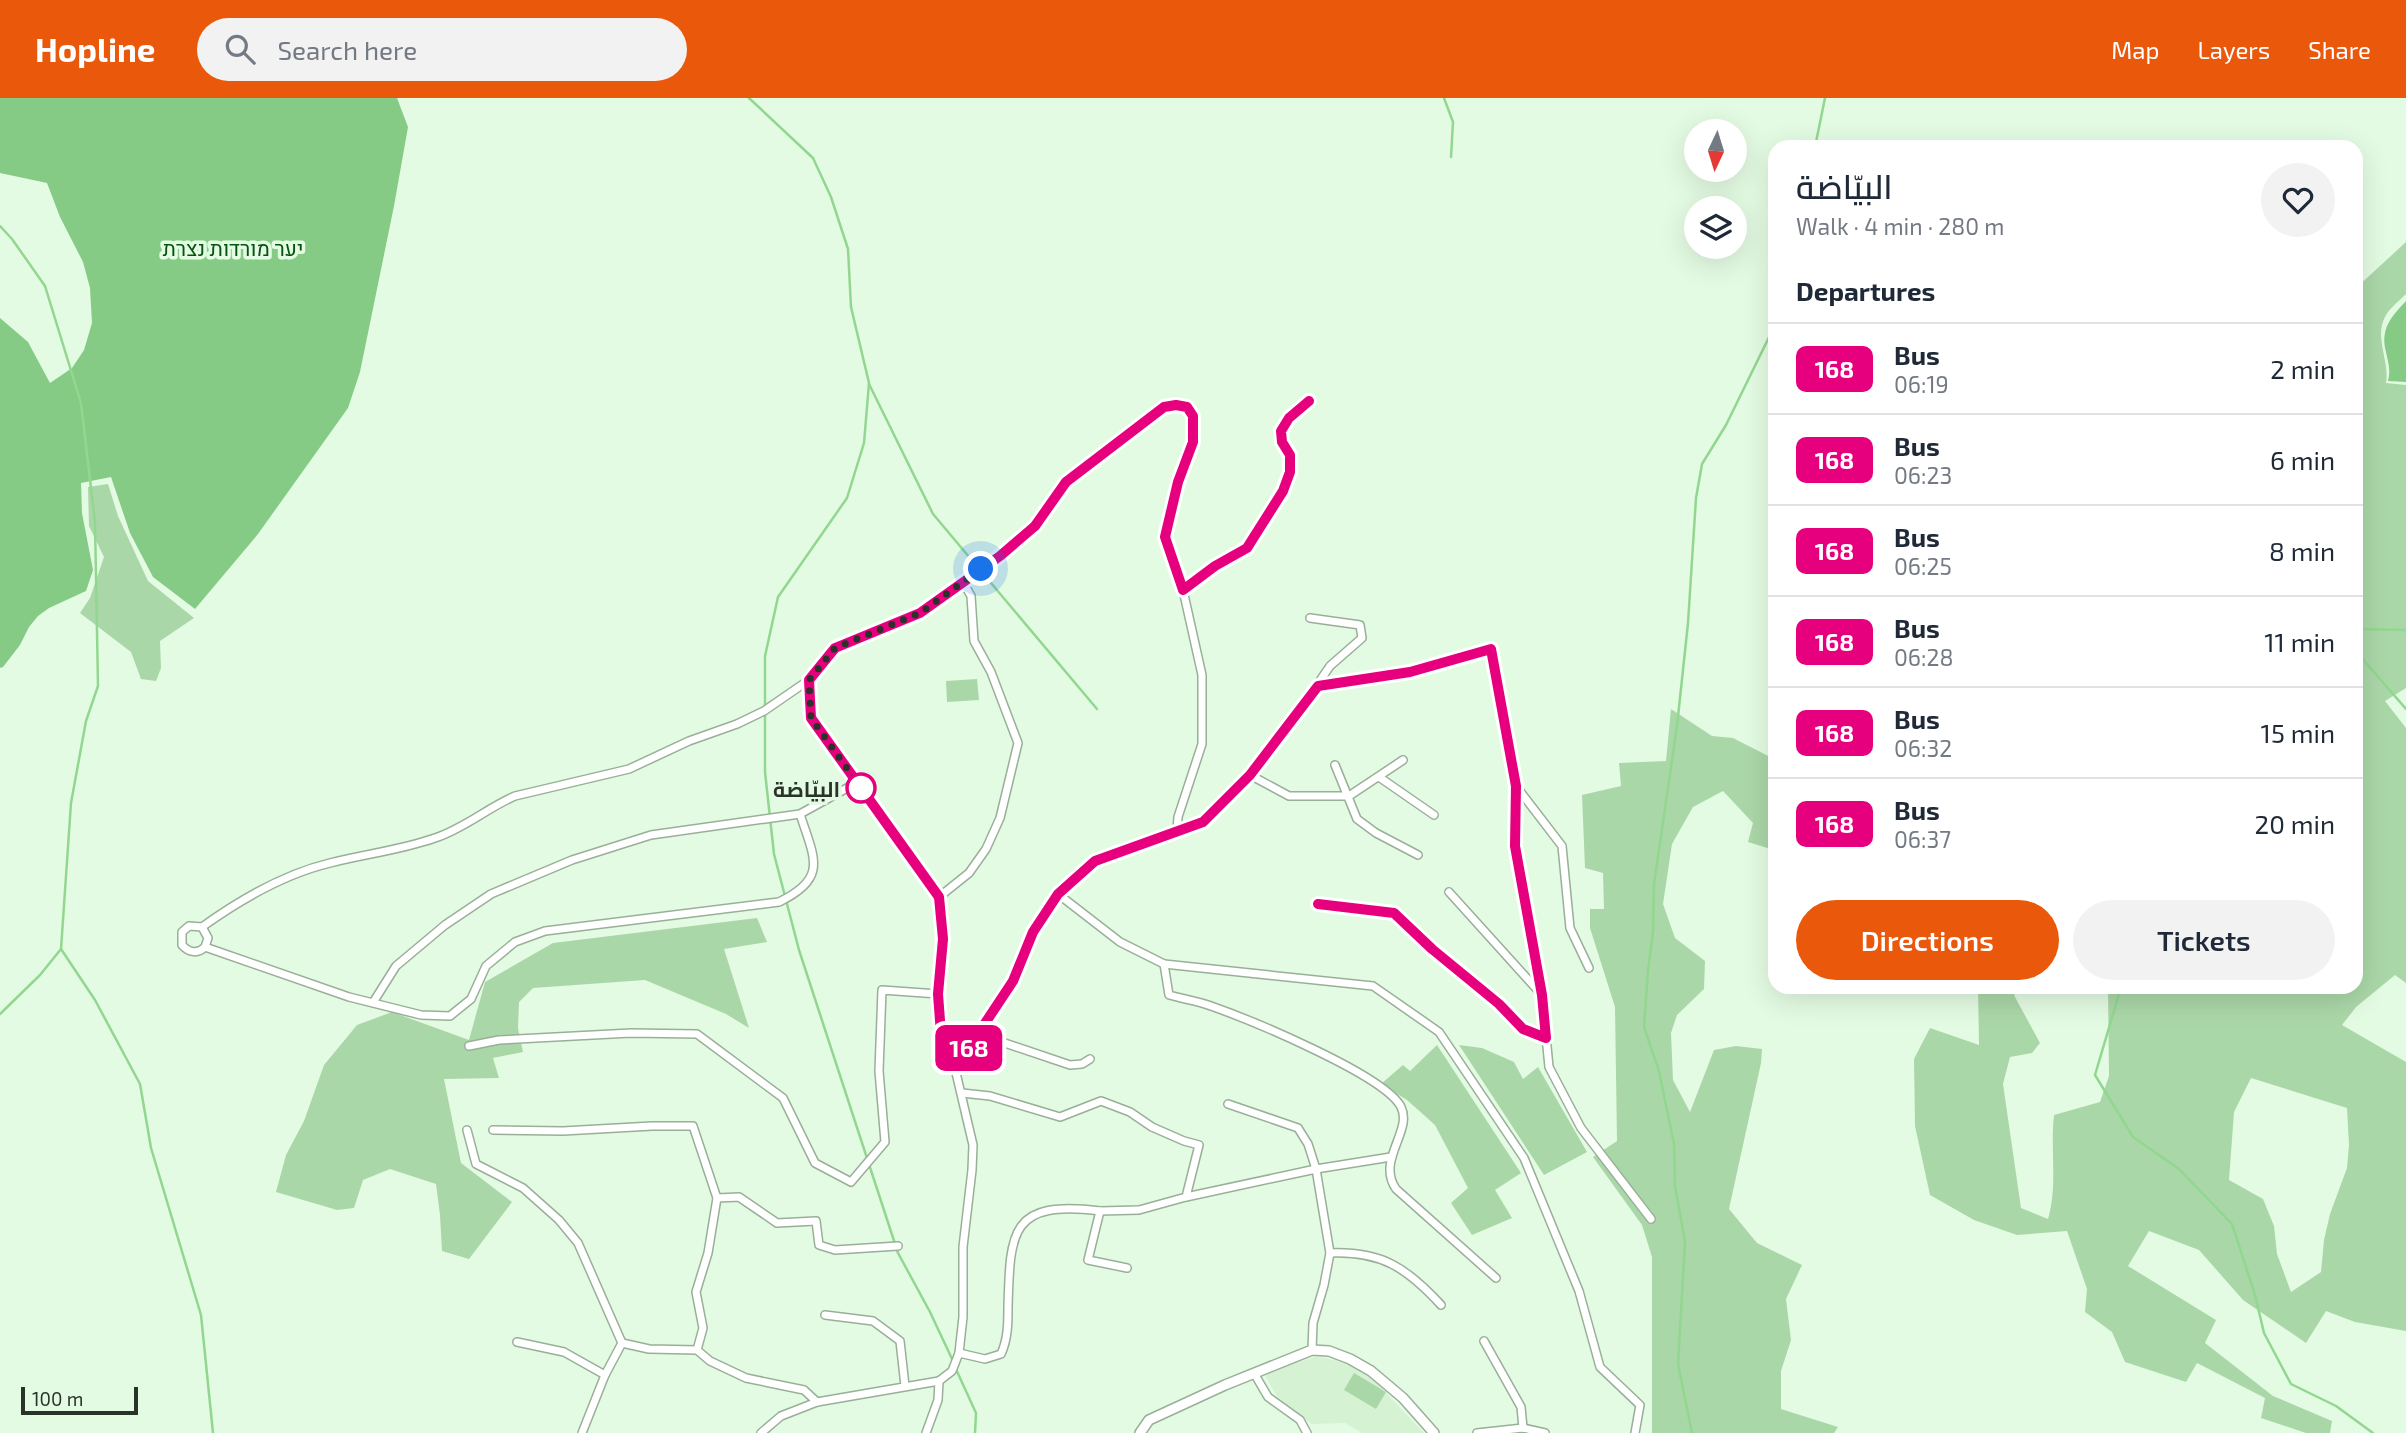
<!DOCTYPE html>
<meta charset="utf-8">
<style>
:root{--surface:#fff;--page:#f2f2f3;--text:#1f2937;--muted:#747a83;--line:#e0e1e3;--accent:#ea580c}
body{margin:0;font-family:"Exo 2",Cairo,Heebo,sans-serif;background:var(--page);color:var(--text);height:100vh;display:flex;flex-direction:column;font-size:26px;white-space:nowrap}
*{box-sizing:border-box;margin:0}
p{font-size:23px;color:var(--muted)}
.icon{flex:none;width:38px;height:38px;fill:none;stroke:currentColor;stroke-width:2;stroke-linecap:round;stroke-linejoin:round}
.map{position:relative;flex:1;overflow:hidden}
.sheet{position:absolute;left:1768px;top:42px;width:595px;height:854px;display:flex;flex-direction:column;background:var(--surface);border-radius:21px;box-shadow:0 7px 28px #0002}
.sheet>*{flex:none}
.badge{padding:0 14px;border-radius:10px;font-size:24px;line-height:46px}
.needle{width:46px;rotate:184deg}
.controls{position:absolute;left:1684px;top:21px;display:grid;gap:14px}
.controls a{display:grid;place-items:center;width:63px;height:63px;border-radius:50%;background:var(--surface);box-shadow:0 7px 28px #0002;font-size:35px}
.scale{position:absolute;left:21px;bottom:18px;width:117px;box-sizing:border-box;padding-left:7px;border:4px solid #2a332a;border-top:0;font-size:19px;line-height:24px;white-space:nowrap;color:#2a332a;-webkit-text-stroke:5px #e4fbe3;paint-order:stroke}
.you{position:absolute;width:35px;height:35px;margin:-18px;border:5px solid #fff;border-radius:50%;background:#1a73e8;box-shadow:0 0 0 10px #1a73e833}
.map>.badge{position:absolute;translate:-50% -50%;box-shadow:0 0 0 4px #fff}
h2{padding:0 28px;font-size:26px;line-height:63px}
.round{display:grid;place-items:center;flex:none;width:74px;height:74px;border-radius:37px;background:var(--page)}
.head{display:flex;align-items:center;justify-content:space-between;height:119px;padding:0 28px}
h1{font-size:33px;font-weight:600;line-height:52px}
.action{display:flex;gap:14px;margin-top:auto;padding:14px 28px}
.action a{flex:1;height:80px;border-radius:42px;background:var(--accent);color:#fff;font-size:28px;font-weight:600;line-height:80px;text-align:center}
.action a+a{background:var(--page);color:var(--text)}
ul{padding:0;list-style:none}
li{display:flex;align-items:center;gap:21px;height:91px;padding:0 28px;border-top:2px solid var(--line)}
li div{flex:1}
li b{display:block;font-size:26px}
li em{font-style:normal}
li .badge{min-width:77px;font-weight:700;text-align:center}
header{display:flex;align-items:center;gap:42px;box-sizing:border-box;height:98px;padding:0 35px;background:var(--accent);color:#fff}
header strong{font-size:33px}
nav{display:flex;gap:38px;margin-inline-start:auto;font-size:24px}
.search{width:490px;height:63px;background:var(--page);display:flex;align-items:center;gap:18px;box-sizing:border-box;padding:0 24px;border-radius:38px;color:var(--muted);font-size:26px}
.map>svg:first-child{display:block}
.built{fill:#d5f2d3}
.green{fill:#aad7a8;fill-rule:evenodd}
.forest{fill:#86cb85}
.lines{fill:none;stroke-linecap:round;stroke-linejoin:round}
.stream{stroke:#92d790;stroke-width:2.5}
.minor-casing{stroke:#99af98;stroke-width:10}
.tertiary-casing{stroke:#99af98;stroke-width:12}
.minor{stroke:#fff;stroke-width:7}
.tertiary{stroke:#fff;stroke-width:9}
.line-casing{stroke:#fff;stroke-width:16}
.line{stroke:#e6007e;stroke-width:10}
.walk{stroke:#2a332a;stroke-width:7;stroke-dasharray:0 12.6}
.stop-dot{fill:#fff;stroke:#e6007e;stroke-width:3.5}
.labels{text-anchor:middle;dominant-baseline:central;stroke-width:7;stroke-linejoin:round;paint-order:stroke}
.park-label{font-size:21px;fill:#065310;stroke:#e4fbe3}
.stop-label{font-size:21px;font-weight:bold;fill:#2a332a;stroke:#e4fbe3;text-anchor:end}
</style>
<header>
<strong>Hopline</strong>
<div class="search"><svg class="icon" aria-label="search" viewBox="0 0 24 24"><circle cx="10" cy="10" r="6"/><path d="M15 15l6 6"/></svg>Search here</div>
<nav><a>Map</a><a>Layers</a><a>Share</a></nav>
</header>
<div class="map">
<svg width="2406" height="1335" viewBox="0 0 2406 1335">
<rect width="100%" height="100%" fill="#e4fbe3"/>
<!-- built -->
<polygon class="built" points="1315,1259 1326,1260 1347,1266 1373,1281 1424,1335 1362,1335 1345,1325 1312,1326 1280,1304 1266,1279 1267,1275 1273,1272"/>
<!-- green -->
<g class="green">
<path d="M2406 144V196C2400 202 2391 209 2386 217 2373 239 2390 262 2386 285L2406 287V590L2385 603 2406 630V885L2395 877 2356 909 2342 927 2406 964V1233L2355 1224 2326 1213 2306 1245 2243 1202 2199 1152 2149 1133 2128 1168 2216 1222 2205 1245 2273 1298 2332 1323 2330 1335H2306L2261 1320 2265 1300 2197 1265 2186 1284 2125 1264 2112 1234 2085 1214 2087 1191 2067 1133 2017 1137 1974 1122 1930 1097 1915 1028 1914 961 1930 930 1979 947 1978 889H2012L2015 899 2040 945 2032 955 2010 959 2003 986 2021 1110 2048 1121C2058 1087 2050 1052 2054 1017L2100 1004 2109 978 2108 889H2356V190ZM2251 980 2347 1010 2349 1047 2347 1070 2330 1116 2324 1142 2321 1174 2291 1194 2277 1156 2274 1128 2263 1101 2229 1082 2234 1014Z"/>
<polygon points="108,386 118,418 148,483 194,520 160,543 161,570 156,583 141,581 131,554 80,515 90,500 104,459 89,428 88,389"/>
<polygon points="977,581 979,602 947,604 946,583"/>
<polygon points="1671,611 1712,638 1733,640 1774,661 1774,752 1748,744 1753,725 1723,693 1693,709 1672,746 1663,806 1675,840 1705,863 1704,891 1677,917 1671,935 1673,982 1690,1014 1714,952 1736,948 1762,951 1761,965 1729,1111 1757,1145 1802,1167 1786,1201 1791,1242 1781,1273 1781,1311 1838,1329 1834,1335 1652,1335 1652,1159 1642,1127 1593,1059 1617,1043 1615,909 1590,830 1590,811 1604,811 1603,775 1585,770 1582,697 1621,688 1619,665 1666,663"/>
<polygon points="757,820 767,844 724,851 749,930 726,916 645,882 533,890 519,904 518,930 523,954 493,960 499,980 444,981 461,1065 512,1104 469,1161 442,1153 440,1117 436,1086 390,1071 363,1082 354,1110 337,1112 276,1094 286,1057 304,1023 324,967 357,927 392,914 469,942 485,884 553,845"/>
<polygon points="1437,947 1521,1075 1495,1092 1512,1120 1472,1137 1451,1105 1468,1090 1435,1027 1407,1002 1381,986 1403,967 1410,973"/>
<polygon points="1459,947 1482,950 1514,964 1523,981 1538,969 1587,1054 1544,1077"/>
<polygon points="1354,1275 1386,1294 1376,1311 1344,1292"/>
</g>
<!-- forest -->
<g class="forest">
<polygon points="0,0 397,0 408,29 394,108 360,274 348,310 258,436 195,511 153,479 130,435 111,379 81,385 82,415 93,472 86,493 49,510 38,518 29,529 20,547 3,569 0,570 0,220 28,244 50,285 72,270 84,252 92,225 90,190 83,164 60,119 47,85 0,75"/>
<path d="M2406 203V284L2388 283C2391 272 2388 264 2386 254 2380 231 2391 219 2406 203Z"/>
</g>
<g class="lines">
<!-- stream -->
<g class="stream">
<polyline points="749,0 813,60 831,99 848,151 851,209 869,285 864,345 847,400 778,499 765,558 765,674 774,756 799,852 898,1155 930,1214 953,1263"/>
<polyline points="1444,0 1453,24 1451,59"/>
<polyline points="1815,49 1825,0"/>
<polyline points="0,128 12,141 45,188 81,305 95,424 98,588 86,623 71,705 61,851 40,877 0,916"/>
<polyline points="869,286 933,416 1097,611"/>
<polyline points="2356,531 2406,532"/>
<polyline points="2356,555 2360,558 2406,611"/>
<polyline points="61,851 95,902 140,986 151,1050 201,1217 213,1335"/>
<polyline points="2121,889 2095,977 2133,1039 2179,1071 2232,1126 2255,1197 2264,1235 2291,1286 2336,1308 2373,1335"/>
<polyline points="955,1269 976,1315 975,1335"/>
<polyline points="1692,1335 1678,1266 1685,1144 1675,1088 1674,1046 1659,973 1644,929 1648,873 1653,833 1654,786 1677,628 1688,525 1696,400 1702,366 1726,327 1774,229"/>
</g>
<defs>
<g id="minor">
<polyline points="1183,492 1215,468 1247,450 1283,393 1290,374 1290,357 1282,344 1281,333 1289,320 1309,303"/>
<polyline points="809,582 811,620 939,799 943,841 938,896 942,949 946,959 953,962 973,1047 972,1072 963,1149 963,1219 959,1255 952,1273 939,1283 938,1302 926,1335"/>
<polyline points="1318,588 1410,574 1491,551 1516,688 1562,748 1570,830 1589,870"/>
<polyline points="1335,667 1357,721 1376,735 1418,757"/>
<polyline points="1250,677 1289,698 1349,698 1403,662"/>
<polyline points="1379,679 1434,717"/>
<polyline points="1516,688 1515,748 1542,897 1549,969 1581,1030 1651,1121"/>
<polyline points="1449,794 1542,897"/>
<polyline points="1058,796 1120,844 1164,866 1373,888 1439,934 1524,1060 1579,1193 1600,1269 1640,1307 1635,1335"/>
<polyline points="939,799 969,775 986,751 1000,720 1018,645 991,574 974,543 971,498 963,484"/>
<polyline points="1318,805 1394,815 1432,851 1499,906 1523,931 1546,940"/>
<path d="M202 829C241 801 284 776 330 765 365 756 401 752 435 740 465 730 487 710 515 698L629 671 689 643 737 626 764 613 809 582 835 550 920 515 1000 458 1036 428 1067 384 1164 309 1176 307 1187 309 1193 318V344L1178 384 1165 439 1183 492 1202 577V646L1178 719 1177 732"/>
<path d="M205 849 208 840 202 829 189 828 182 834V847C189 855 198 856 205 849L349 899 421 917 450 918 471 901 486 868 515 844 545 833 779 804C829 780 814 760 800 716"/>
<path d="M1164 866 1169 897C1183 901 1198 903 1211 908 1248 921 1385 977 1401 1009 1413 1033 1376 1062 1396 1091L1496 1180"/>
<polyline points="374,903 396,868 445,827 491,796 572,762 651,737 800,716 858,684"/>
<polyline points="978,936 1070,967 1082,966 1090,961"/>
<polyline points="469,948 499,942 631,935 697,936 783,1000 815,1065 851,1084 885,1044 879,973 882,892 938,896"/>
<polyline points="953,962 962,960 1013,883 1033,834 1058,796 1095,763 1203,724 1250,677 1282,638 1330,568 1362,540 1360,527 1310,520"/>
<polyline points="962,995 990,998 1060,1019 1101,1003 1130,1014 1152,1029 1184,1043 1199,1047 1186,1099 1139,1112 1100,1113"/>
<polyline points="1228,1006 1298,1030 1308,1046 1316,1071 1330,1155 1324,1187 1313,1225 1312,1252"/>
<polyline points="467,1032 476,1066 523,1090 559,1122 578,1145 622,1245 605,1277 582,1335"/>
<polyline points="493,1032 563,1033 652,1028 693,1028 717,1100 708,1155 696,1194 703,1230 697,1252 649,1251 622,1245"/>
<polyline points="1186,1099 1316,1071 1391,1059"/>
<polyline points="717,1100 739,1099 777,1125 816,1123 819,1147 835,1152 898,1148"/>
<path d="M1330 1155C1382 1153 1407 1170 1441 1207"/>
<polyline points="825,1217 873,1223 900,1243 905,1288"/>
<polyline points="1484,1243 1521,1309 1523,1330"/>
<polyline points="517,1244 564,1254 605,1277"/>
<polyline points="697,1252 710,1263 746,1280 804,1292 817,1304"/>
<path d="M959 1255 985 1261 1001 1256C1008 1241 1008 1225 1008 1209 1010 1132 1011 1102 1100 1113L1088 1162 1127 1170"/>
<polyline points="1254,1275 1268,1299 1300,1322 1307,1335"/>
<polyline points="761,1335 781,1318 817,1304 939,1283"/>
<polyline points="1477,1335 1523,1330 1545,1335"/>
</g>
<polyline id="tertiary" points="1140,1335 1149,1322 1225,1287 1312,1252 1329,1253 1350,1261 1371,1273 1403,1300 1434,1335"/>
</defs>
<!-- minor casing -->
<use href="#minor" class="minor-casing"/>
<!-- tertiary casing -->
<use href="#tertiary" class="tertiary-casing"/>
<!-- minor -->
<use href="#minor" class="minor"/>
<!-- tertiary -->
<use href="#tertiary" class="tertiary"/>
</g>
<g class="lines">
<defs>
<polyline id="line" points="1309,303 1289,320 1281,333 1282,344 1290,357 1290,374 1283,393 1247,450 1215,468 1183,492 1165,439 1178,384 1193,344 1193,318 1187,309 1176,307 1164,309 1066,384 1035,428 1000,458 920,515 835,550 809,582 811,620 939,799 943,841 938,896 942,949 946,959 953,962 962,960 1013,883 1033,834 1058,796 1095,763 1203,724 1250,677 1318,588 1410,574 1491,551 1516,688 1515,748 1542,897 1546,940 1523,931 1499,906 1432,851 1394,815 1318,806"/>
</defs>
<!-- line casing -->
<use href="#line" class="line-casing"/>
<!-- line -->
<use href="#line" class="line"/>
<!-- walk -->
<polyline class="walk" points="861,690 811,620 809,582 835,550 920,515 981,471"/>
</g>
<!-- markers -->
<circle class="stop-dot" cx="861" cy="690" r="14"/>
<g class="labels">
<!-- park labels -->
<g class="park-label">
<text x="233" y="149">יער מורדות נצרת</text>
</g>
<!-- stop labels -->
<g class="stop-label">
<text x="840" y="690">البيّاضة</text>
</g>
</g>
</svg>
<div class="controls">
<a><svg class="needle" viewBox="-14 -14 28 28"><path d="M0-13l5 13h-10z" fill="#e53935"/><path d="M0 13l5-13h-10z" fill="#747a83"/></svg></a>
<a><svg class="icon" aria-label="layers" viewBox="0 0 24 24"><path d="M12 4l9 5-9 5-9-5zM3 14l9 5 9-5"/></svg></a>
</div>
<div class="scale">100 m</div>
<div class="you" style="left:981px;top:471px"></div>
<b class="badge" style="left:969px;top:950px;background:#e6007e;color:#fff">168</b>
<section class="sheet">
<div class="head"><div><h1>البيّاضة</h1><p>Walk · 4 min · 280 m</p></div><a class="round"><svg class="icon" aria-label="heart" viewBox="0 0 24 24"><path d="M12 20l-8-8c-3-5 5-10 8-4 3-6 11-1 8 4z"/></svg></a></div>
<h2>Departures</h2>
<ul>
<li><span class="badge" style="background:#e6007e;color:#fff">168</span><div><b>Bus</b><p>06:19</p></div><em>2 min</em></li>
<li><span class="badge" style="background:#e6007e;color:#fff">168</span><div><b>Bus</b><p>06:23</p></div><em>6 min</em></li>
<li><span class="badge" style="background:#e6007e;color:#fff">168</span><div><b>Bus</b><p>06:25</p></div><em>8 min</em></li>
<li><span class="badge" style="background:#e6007e;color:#fff">168</span><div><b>Bus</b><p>06:28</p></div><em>11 min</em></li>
<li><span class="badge" style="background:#e6007e;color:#fff">168</span><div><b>Bus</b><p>06:32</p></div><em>15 min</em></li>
<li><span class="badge" style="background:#e6007e;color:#fff">168</span><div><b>Bus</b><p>06:37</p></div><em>20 min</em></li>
</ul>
<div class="action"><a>Directions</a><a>Tickets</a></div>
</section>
</div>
